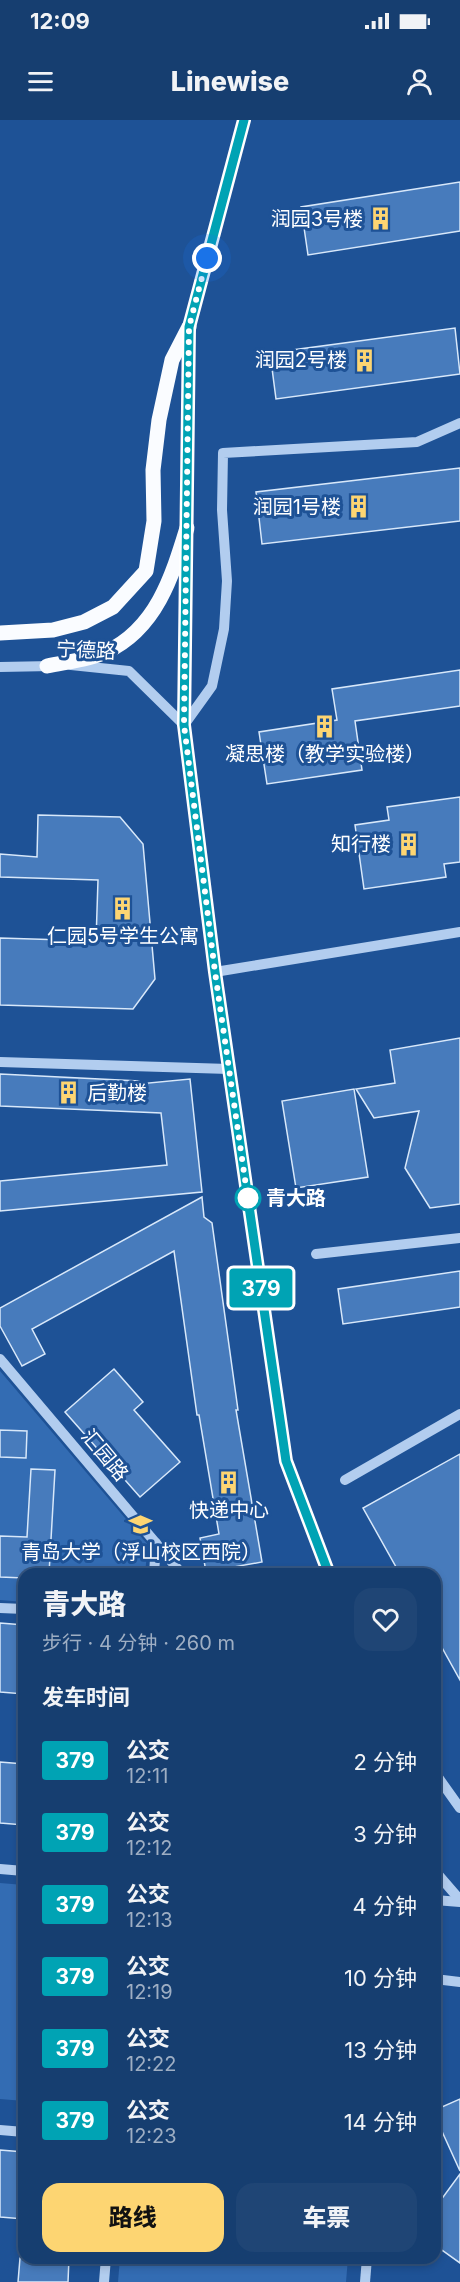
<!DOCTYPE html>
<html lang="zh">
<meta charset="utf-8">
<style>
:root{--surface:#163e70;--page:#1f4575;--text:#f1f3f6;--muted:#9eaec3;--line:#355783;--accent:#fdd572}
body{margin:0;font-family:Inter,"Noto Sans SC",sans-serif;background:var(--page);color:var(--text);height:100vh;display:flex;flex-direction:column;font-size:22px;white-space:nowrap}
*{box-sizing:border-box;margin:0}
p{font-size:20px;color:var(--muted)}
.icon{flex:none;width:33px;height:33px;fill:none;stroke:currentColor;stroke-width:2;stroke-linecap:round;stroke-linejoin:round}
.map{position:relative;flex:1;overflow:hidden}
.side{position:absolute;left:18px;top:1448px;width:423px;height:696px;display:flex;flex-direction:column;background:var(--surface);border-radius:18px;box-shadow:0 3px 9px #0003,0 0 0 2px var(--line)}
.side>*{flex:none}
.badge{padding:0 12px;border-radius:4px;font-size:21px;line-height:39px}
.you{position:absolute;width:30px;height:30px;margin:-15px;border:4px solid #fff;border-radius:50%;background:#1a73e8;box-shadow:0 0 0 9px #1a73e833}
.map>.badge{position:absolute;translate:-50% -50%;box-shadow:0 0 0 3px #fff}
h2{padding:0 24px;font-size:22px;line-height:54px}
.round{display:grid;place-items:center;flex:none;width:63px;height:63px;border-radius:18px;background:var(--page)}
.headline{display:flex;align-items:center;justify-content:space-between;height:102px;padding:0 24px}
h1{font-size:28px;font-weight:800;line-height:45px}
.cta{display:flex;gap:12px;margin-top:auto;padding:12px 24px}
.cta a{flex:1;height:69px;border-radius:18px;background:var(--accent);color:#111;font-size:24px;font-weight:800;line-height:69px;text-align:center}
.cta a+a{background:var(--page);color:var(--text)}
ul{padding:0;list-style:none}
li{display:flex;align-items:center;gap:18px;height:72px;padding:0 24px}
li div{flex:1}
li b{display:block;font-size:22px}
li em{font-style:normal}
li .badge{min-width:66px;font-weight:700;text-align:center}
.status{display:flex;justify-content:space-between;align-items:center;height:42px;padding:0 30px;background:var(--surface);direction:ltr}
.status svg{height:16px;fill:currentColor}
header{display:flex;justify-content:space-between;align-items:center;height:78px;padding:0 24px;background:var(--surface);font-size:27px;font-weight:800}
.map>svg:first-child{display:block}
.green{fill:#336cb3}
.building{fill:#477bbc;stroke:#d8e8fa;stroke-width:1.5}
.lines{fill:none;stroke-linecap:round;stroke-linejoin:round}
.minor{stroke:#b2cdef;stroke-width:10}
.major{stroke:#fafcff;stroke-width:15}
.line-casing{stroke:#fff;stroke-width:14}
.line{stroke:#00a3b4;stroke-width:9}
.walk{stroke:#fff;stroke-width:6;stroke-dasharray:0 10.8}
.stop-dot{fill:#fff;stroke:#00a3b4;stroke-width:3}
.labels{text-anchor:middle;dominant-baseline:central;stroke-width:6;stroke-linejoin:round;paint-order:stroke}
.poi-label{font-size:20px;fill:#fff;stroke:#1e5296;text-anchor:end}
.street-label{font-size:20px;fill:#fff;stroke:#1e5296}
.stop-label{font-size:20px;font-weight:bold;fill:#fff;stroke:#1e5296;text-anchor:start}
</style>
<div class="status"><b>12:09</b><svg viewBox="0 0 49 12"><path d="M0 12V9h3v3zM5 12V6h3v6zM10 12V3h3v9zM15 12V0h3v12zM26 1h20v11H26zM47 4h2v5h-2z"/></svg></div>
<header><svg class="icon" aria-label="menu" viewBox="0 0 24 24"><path d="M4 6h16M4 12h16M4 18h16"/></svg>Linewise<svg class="icon" aria-label="person" viewBox="0 0 24 24"><circle cx="12" cy="8" r="4"/><path d="M4 21q1-7 8-7t8 7"/></svg></header>
<div class="map">
<svg width="460" height="2162" viewBox="0 0 460 2162">
<rect width="100%" height="100%" fill="#1e5296"/>
<!-- green -->
<g class="green">
<polygon points="0,1251 148,1425 145,1453 49,1453 55,1350 31,1349 27,1417 0,1416 0,1337 26,1338 27,1312 0,1309"/>
<polygon points="0,1457 24,1458 24,1482 0,1480"/>
<polygon points="0,1763 24,1765 24,1981 0,1979"/>
<polygon points="120,2138 348,2138 346,2162 118,2162"/>
</g>
<!-- building -->
<g class="building">
<polygon points="460,62 460,111 308,135 301,87"/>
<polygon points="455,208 460,254 276,279 270,233"/>
<polygon points="460,348 460,401 262,424 256,372"/>
<polygon points="460,550 460,586 355,601 362,650 267,664 259,612 337,600 332,569"/>
<polygon points="460,677 460,742 444,744 446,757 364,769 355,705 389,700 387,687"/>
<polygon points="38,695 120,697 143,724 155,859 133,889 0,885 0,818 96,821 98,760 0,757 0,734 37,737"/>
<polygon points="460,918 460,1084 430,1088 405,1048 419,991 374,998 356,969 395,963 390,930"/>
<polygon points="0,954 139,961 139,964 190,959 202,1072 0,1091 0,1061 167,1045 161,993 0,986"/>
<polygon points="354,969 368,1057 296,1068 282,981"/>
<polygon points="202,1077 204,1097 212,1103 238,1290 236,1290 262,1442 206,1452 200,1418 219,1414 199,1295 197,1295 174,1131 32,1209 45,1234 22,1246 0,1206 0,1188"/>
<polygon points="460,1151 460,1187 343,1204 338,1169"/>
<polygon points="114,1249 143,1282 134,1290 180,1342 140,1377 65,1292"/>
<polygon points="0,1310 27,1311 26,1338 0,1337"/>
<polygon points="460,1334 460,1560 435,1515 435,1454 400,1454 363,1388"/>
<polygon points="31,1349 55,1350 49,1454 24,1454 24,1458 0,1457 0,1416 27,1417"/>
<polygon points="0,1503 24,1505 24,1574 0,1572"/>
<polygon points="0,1642 24,1644 24,1705 0,1703"/>
<polygon points="460,1979 460,2051 435,1996 435,1990"/>
<polygon points="0,2030 24,2032 24,2099 0,2097"/>
<polygon points="460,2054 460,2143 435,2125 435,2088"/>
<polygon points="20,2138 69,2138 68,2162 18,2162"/>
</g>
<g class="lines">
<!-- minor -->
<g class="minor">
<polyline points="244,0 189,207 184,605 215,852 286,1341 329,1454"/>
<polyline points="71,545 129,551 184,605 212,566 224,509 227,461 222,390 223,333 417,322 460,303"/>
<polyline points="0,547 52,546"/>
<polyline points="215,852 460,812"/>
<polyline points="0,942 229,949"/>
<polyline points="316,1134 460,1118"/>
<polyline points="0,1239 182,1454"/>
<polyline points="345,1360 460,1294"/>
<polyline points="154,1454 156,1423"/>
<polyline points="0,1488 24,1489"/>
<polyline points="435,1653 460,1688"/>
<polyline points="0,1749 24,1751"/>
<polyline points="435,1751 460,1780"/>
<polyline points="435,1780 460,1782"/>
<polyline points="435,1859 460,1862"/>
<polyline points="0,2010 24,2012"/>
<polyline points="104,2162 106,2138"/>
<polyline points="365,2162 367,2138"/>
</g>
<!-- major -->
<g class="major">
<polyline points="0,513 53,510 84,502 113,487 146,451 154,401 153,350 159,300 172,240 189,207"/>
<path d="M47 546C66 542 89 540 106 532 156 509 172 457 187 408"/>
</g>
</g>
<g class="lines">
<defs>
<polyline id="line" points="244,0 189,207 184,605 215,852 286,1341 329,1454"/>
</defs>
<!-- line casing -->
<use href="#line" class="line-casing"/>
<!-- line -->
<use href="#line" class="line"/>
<!-- walk -->
<polyline class="walk" points="207,138 189,207 184,605 215,852 249,1087 248,1078"/>
</g>
<!-- icons -->
<defs>
<symbol id="building-bare" viewBox="-9 -9 18 18"><path d="M-4-6H4V6H1V3H-1V6H-4ZM-2.5-4.3h1.7v1.8h-1.7ZM.8-4.3h1.7v1.8H.8ZM-2.5-1h1.7V.8h-1.7ZM.8-1h1.7V.8H.8Z" fill="#fdd572" stroke="#1e5296" stroke-width="2.5" paint-order="stroke"/></symbol>
<symbol id="university-bare" viewBox="-9 -9 18 18"><path d="M0-5L7-2L0 1L-7-2ZM-4 1L0 2.5L4 1V4Q0 6-4 4Z" fill="#fdd572" stroke="#1e5296" stroke-width="2.5" paint-order="stroke"/></symbol>
</defs>
<g fill-rule="evenodd">
<use href="#building-bare" x="364" y="82" width="33" height="33"/>
<use href="#building-bare" x="348" y="224" width="33" height="33"/>
<use href="#building-bare" x="342" y="370" width="33" height="33"/>
<use href="#building-bare" x="308" y="590" width="33" height="33"/>
<use href="#building-bare" x="392" y="708" width="33" height="33"/>
<use href="#building-bare" x="106" y="772" width="33" height="33"/>
<use href="#building-bare" x="52" y="956" width="33" height="33"/>
<use href="#building-bare" x="212" y="1346" width="33" height="33"/>
<use href="#university-bare" x="124" y="1388" width="33" height="33"/>
</g>
<!-- markers -->
<circle class="stop-dot" cx="248" cy="1078" r="12"/>
<g class="labels">
<!-- poi labels -->
<g class="poi-label">
<text x="363" y="99">润园3号楼</text>
<text x="347" y="240">润园2号楼</text>
<text x="341" y="387">润园1号楼</text>
<text x="325" y="634" text-anchor="middle">凝思楼（教学实验楼）</text>
<text x="391" y="724">知行楼</text>
<text x="123" y="816" text-anchor="middle">仁园5号学生公寓</text>
<text x="87" y="973" text-anchor="start">后勤楼</text>
<text x="229" y="1390" text-anchor="middle">快递中心</text>
<text x="141" y="1432" text-anchor="middle">青岛大学（浮山校区西院）</text>
</g>
<!-- street labels -->
<g class="street-label">
<text transform="translate(86 530) rotate(3)">宁德路</text>
<text transform="translate(105 1335) rotate(50)">汇园路</text>
</g>
<!-- stop labels -->
<g class="stop-label">
<text x="266" y="1078">青大路</text>
</g>
</g>
</svg>
<div class="you" style="left:207px;top:138px"></div>
<b class="badge" style="left:261px;top:1168px;background:#00a3b4;color:#fff">379</b>
<section class="side">
<div class="headline"><div><h1>青大路</h1><p>步行 · 4 分钟 · 260 m</p></div><a class="round"><svg class="icon" aria-label="heart" viewBox="0 0 24 24"><path d="M12 20l-8-8c-3-5 5-10 8-4 3-6 11-1 8 4z"/></svg></a></div>
<h2>发车时间</h2>
<ul>
<li><span class="badge" style="background:#00a3b4;color:#fff">379</span><div><b>公交</b><p>12:11</p></div><em>2 分钟</em></li>
<li><span class="badge" style="background:#00a3b4;color:#fff">379</span><div><b>公交</b><p>12:12</p></div><em>3 分钟</em></li>
<li><span class="badge" style="background:#00a3b4;color:#fff">379</span><div><b>公交</b><p>12:13</p></div><em>4 分钟</em></li>
<li><span class="badge" style="background:#00a3b4;color:#fff">379</span><div><b>公交</b><p>12:19</p></div><em>10 分钟</em></li>
<li><span class="badge" style="background:#00a3b4;color:#fff">379</span><div><b>公交</b><p>12:22</p></div><em>13 分钟</em></li>
<li><span class="badge" style="background:#00a3b4;color:#fff">379</span><div><b>公交</b><p>12:23</p></div><em>14 分钟</em></li>
</ul>
<div class="cta"><a>路线</a><a>车票</a></div>
</section>
</div>
